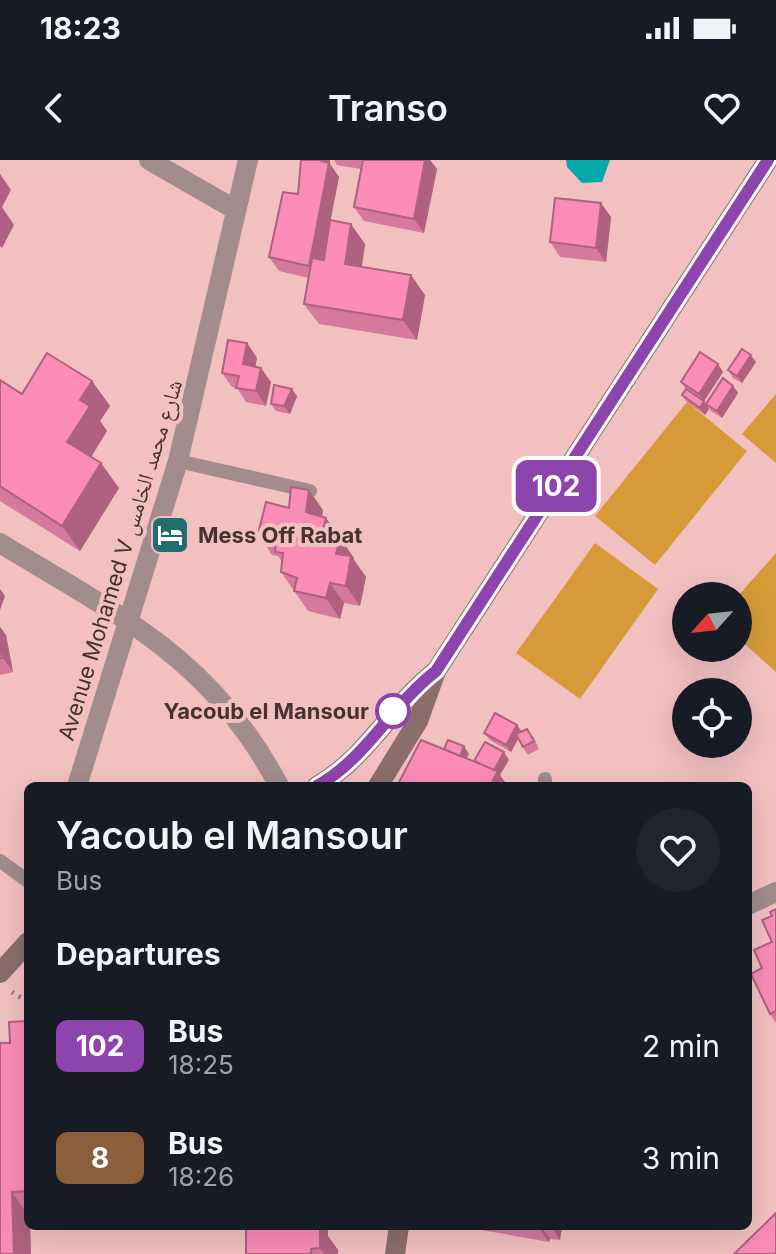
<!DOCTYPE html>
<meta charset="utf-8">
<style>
:root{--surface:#171b24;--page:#20242c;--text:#f1f3f6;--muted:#9ea1a6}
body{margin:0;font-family:Inter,"Noto Naskh Arabic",sans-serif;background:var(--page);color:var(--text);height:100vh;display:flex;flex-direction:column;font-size:30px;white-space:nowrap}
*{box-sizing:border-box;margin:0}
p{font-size:26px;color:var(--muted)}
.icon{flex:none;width:44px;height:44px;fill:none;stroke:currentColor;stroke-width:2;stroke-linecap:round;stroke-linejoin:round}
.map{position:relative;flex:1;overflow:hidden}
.drawer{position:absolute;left:24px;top:622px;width:728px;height:448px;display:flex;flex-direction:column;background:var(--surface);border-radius:12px;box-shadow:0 8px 32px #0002}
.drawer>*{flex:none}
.badge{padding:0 16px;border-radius:12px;font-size:28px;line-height:52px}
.needle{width:52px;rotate:243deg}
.buttons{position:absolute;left:672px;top:422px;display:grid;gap:16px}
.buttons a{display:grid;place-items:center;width:80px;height:80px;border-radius:50%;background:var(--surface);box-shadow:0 8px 32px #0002;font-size:40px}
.map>.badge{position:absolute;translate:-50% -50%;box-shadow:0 0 0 4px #fff}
h2{padding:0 32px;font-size:30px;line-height:72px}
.round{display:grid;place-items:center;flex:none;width:84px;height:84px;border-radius:42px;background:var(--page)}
.overview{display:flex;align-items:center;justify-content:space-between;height:136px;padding:0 32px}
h1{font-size:38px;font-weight:600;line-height:60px}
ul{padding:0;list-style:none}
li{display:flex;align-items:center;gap:24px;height:112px;padding:0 32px}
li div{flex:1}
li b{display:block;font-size:30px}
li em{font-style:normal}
li .badge{min-width:88px;font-weight:700;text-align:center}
.status{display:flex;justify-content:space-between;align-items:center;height:56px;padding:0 40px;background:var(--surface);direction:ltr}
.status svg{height:22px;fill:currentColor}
header{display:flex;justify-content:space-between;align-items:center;height:104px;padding:0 32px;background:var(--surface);font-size:36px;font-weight:600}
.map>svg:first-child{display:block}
.green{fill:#d69b38}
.water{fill:#05a7a9}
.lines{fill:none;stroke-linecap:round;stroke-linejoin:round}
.path{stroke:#9f7c7d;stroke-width:5;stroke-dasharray:2 6;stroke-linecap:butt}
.lane{stroke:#a28c8d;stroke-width:14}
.street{stroke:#a28c8d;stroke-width:20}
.secondary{stroke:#8b6d6d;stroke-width:20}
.wall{fill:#d7789d}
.shaded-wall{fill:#af627f}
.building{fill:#fa8cb6;stroke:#af627f;stroke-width:2}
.line-casing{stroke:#fff;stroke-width:18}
.line{stroke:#8e44ad;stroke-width:12}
.stop-dot{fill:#fff;stroke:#8e44ad;stroke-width:4}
.labels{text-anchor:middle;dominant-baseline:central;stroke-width:8;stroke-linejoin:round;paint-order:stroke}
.poi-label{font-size:22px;font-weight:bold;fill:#463233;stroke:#f2c0c1;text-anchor:start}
.street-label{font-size:22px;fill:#463233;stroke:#f2c0c1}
.stop-label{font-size:22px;font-weight:bold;fill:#463233;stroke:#f2c0c1;text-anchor:end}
</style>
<div class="status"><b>18:23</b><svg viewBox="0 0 49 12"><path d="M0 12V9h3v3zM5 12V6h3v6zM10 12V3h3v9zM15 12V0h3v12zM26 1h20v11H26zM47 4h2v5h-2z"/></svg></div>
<header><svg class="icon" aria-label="back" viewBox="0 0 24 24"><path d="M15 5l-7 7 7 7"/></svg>Transo<svg class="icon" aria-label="heart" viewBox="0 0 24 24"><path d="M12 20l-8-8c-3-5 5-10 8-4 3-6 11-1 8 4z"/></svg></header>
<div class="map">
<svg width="776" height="1094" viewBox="0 0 776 1094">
<rect width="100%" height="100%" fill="#f2c0c1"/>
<!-- green -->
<g class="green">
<polygon points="776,234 776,303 742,274"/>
<polygon points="687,242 747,291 655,405 595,356"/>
<polygon points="595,383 658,429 580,539 516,493"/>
<polygon points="776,393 776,512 738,478 738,436"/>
</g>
<!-- water -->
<polygon class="water" points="566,0 610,0 602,22 582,23 567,7"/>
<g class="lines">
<!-- path -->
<polyline class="path" points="12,832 28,842"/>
<!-- lane -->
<g class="lane">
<polyline points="178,301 310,331"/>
<polyline points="545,626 545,619"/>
<polyline points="0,701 28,721"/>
</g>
<!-- street -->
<g class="street">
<polyline points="149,0 236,50"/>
<path d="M0 383C118 455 212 498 279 626"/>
<polyline points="77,626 178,301 248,0"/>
<polyline points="748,745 776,732"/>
</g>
<!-- secondary -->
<g class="secondary">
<path d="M317 626C367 598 391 546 436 511"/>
<polyline points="378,626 418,561 436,511 768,0"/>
<polyline points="0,813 28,782"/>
<polyline points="395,1094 399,1066"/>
</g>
</g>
<!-- wall -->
<g class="wall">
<polygon points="301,0 330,0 330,4 339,17 330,60 365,84 362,106 425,135 417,180 319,164 304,144 309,118 279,111 269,97 298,34"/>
<polygon points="334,0 430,0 437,9 424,73 364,61 354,47 361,9 337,5"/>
<polygon points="611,57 606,102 560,97 550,82"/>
<polygon points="247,183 257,198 255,207 271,222 266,246 246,242 237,228 232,227 222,213"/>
<polygon points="756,202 742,223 733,218 728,210"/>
<polygon points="718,204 723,212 704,241 709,249 705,255 687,242 682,235 686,229 681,222"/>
<polygon points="0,220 22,234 92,221 110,246 100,261 107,271 91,297 119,328 80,391 0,341"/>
<polygon points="733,226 738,233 722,258 711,251 706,244"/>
<polygon points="297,236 290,254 276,251 271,244"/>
<polygon points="289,348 323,350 322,357 326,358 354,398 354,400 366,417 360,446 344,443 340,459 308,451 281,412 282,402 278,396 272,395 258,374"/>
<polygon points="0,467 6,475 13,512 0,515"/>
<polygon points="522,572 533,576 539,589 528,595 518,579 511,592 490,580 484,573"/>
<polygon points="776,749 776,863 770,854 762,808 772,782 772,756"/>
<polygon points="28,861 28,1066 30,1066 31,1094 0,1094 10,883"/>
<polygon points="246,1066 325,1066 328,1070 328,1076 338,1090 338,1094 246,1094"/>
<polygon points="459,1066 562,1066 560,1080 550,1079 549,1082"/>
</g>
<!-- shaded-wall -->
<g class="shaded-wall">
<polygon points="319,0 330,0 330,4 339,17 319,120 309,106"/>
<polygon points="425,0 430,0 437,9 424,73 414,59"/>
<polygon points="0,14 11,30 2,47 14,65 2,88 0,86"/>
<polygon points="601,43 611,57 606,102 596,88"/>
<polygon points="351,64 365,84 359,124 345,104"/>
<polygon points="411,115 425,135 417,180 403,160"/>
<polygon points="247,183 257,198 253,219 243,204"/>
<polygon points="751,195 756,202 742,223 737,216"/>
<polygon points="718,204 723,212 704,241 699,234"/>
<polygon points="261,208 271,222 266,246 256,231"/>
<polygon points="92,221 110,246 100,261 107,271 85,307 67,282 80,240"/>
<polygon points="733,226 738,233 722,258 717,251"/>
<polygon points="292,229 297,236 290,254 284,246"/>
<polygon points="704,241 709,249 705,255 700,248"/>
<polygon points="101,303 119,328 80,391 62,366"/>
<polygon points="309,330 323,350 320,373 306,352"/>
<polygon points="326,358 354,398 354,400 366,417 360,446 346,426 323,369"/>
<polygon points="330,423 344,443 340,459 326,438"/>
<polygon points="0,429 5,436 0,450"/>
<polygon points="0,467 6,475 13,512 3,498 0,482"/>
<polygon points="517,565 522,572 511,592 506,585"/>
<polygon points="464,586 469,594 464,604 459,597"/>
<polygon points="504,592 509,600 500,615 508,626 490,626 492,613"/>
<polygon points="12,1032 28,1055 28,1066 30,1066 31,1094 14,1094"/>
<polygon points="311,1066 325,1066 328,1070 328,1076 338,1090 338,1094 324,1094 320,1088"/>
<polygon points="538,1066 541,1066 550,1079 549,1082"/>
<polygon points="551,1066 562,1066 560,1080"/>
</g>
<!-- building -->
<g class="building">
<polygon points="301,0 319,0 329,3 309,106 269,97 283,32 298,34"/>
<polygon points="363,0 425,0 414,59 354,47"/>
<polygon points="555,38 601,43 596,88 550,82"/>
<polygon points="330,60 351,64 345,104 411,115 403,160 304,144 312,98 324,100"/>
<polygon points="228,180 247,183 243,204 261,208 256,231 236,228 239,216 222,213"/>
<polygon points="742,189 751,195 737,216 728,210"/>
<polygon points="700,192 718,204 699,234 681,222"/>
<polygon points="47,193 92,221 80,240 90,246 67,282 101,303 62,366 0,326 0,220 22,234"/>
<polygon points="723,218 733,226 717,251 706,244"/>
<polygon points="274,225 292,229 284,246 271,244"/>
<polygon points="686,229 704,241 700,248 682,235"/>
<polygon points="291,327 309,330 306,352 326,358 323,369 332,370 332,375 340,378 336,394 351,396 346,426 330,423 326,438 294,431 297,418 281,412 283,393 275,392 276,379 258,374 266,342 289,348"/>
<polygon points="0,482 3,498 0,498"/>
<polygon points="495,553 517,565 506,585 484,573"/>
<polygon points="527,569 534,581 523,587 516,574"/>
<polygon points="421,580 498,611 490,626 397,626"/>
<polygon points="448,580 464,586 460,596 444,589"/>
<polygon points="485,582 504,592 494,610 474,601"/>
<polygon points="776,749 776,851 770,854 751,814 762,808 754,790 772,782 762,760 772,756 770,752"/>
<polygon points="28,861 28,1031 12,1032 14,1094 0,1094 0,883 10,883 9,862"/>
<polygon points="776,1053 776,1094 734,1094"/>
<polygon points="246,1066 320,1066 320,1088 311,1089 311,1094 246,1094"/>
</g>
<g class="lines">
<defs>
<path id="line" d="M317 626C367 598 391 546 436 511L768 0"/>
</defs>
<!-- line casing -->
<use href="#line" class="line-casing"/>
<!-- line -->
<use href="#line" class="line"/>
</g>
<!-- icons -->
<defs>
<symbol id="hotel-square" viewBox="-11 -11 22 22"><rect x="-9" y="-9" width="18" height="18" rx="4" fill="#226d6f" stroke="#f2c0c1"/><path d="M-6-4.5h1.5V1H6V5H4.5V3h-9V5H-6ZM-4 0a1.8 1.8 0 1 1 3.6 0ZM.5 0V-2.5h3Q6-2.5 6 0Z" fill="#fff"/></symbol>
</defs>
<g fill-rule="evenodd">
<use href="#hotel-square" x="148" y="353" width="44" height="44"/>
</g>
<!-- markers -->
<circle class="stop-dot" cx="393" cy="551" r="16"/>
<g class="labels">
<!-- poi labels -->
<g class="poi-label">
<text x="198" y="375">Mess Off Rabat</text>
</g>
<!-- street labels -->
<g class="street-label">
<text transform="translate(120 400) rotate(-73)">Avenue Mohamed V شارع محمد الخامس</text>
</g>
<!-- stop labels -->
<g class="stop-label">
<text x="369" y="551">Yacoub el Mansour</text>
</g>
</g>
</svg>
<div class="buttons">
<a><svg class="needle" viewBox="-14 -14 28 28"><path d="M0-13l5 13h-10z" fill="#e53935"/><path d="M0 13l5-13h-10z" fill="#9ea1a6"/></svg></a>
<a><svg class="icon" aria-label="locate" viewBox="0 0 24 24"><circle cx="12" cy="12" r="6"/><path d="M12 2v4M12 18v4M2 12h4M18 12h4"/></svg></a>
</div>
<b class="badge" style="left:556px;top:326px;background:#8e44ad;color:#fff">102</b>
<section class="drawer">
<div class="overview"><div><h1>Yacoub el Mansour</h1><p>Bus</p></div><a class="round"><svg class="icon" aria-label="heart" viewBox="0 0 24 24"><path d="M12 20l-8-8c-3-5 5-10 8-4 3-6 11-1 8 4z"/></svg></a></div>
<h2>Departures</h2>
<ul>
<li><span class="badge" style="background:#8e44ad;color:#fff">102</span><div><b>Bus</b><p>18:25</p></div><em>2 min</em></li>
<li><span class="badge" style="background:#8b5e3c;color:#fff">8</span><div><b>Bus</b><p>18:26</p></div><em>3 min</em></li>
</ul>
</section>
</div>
